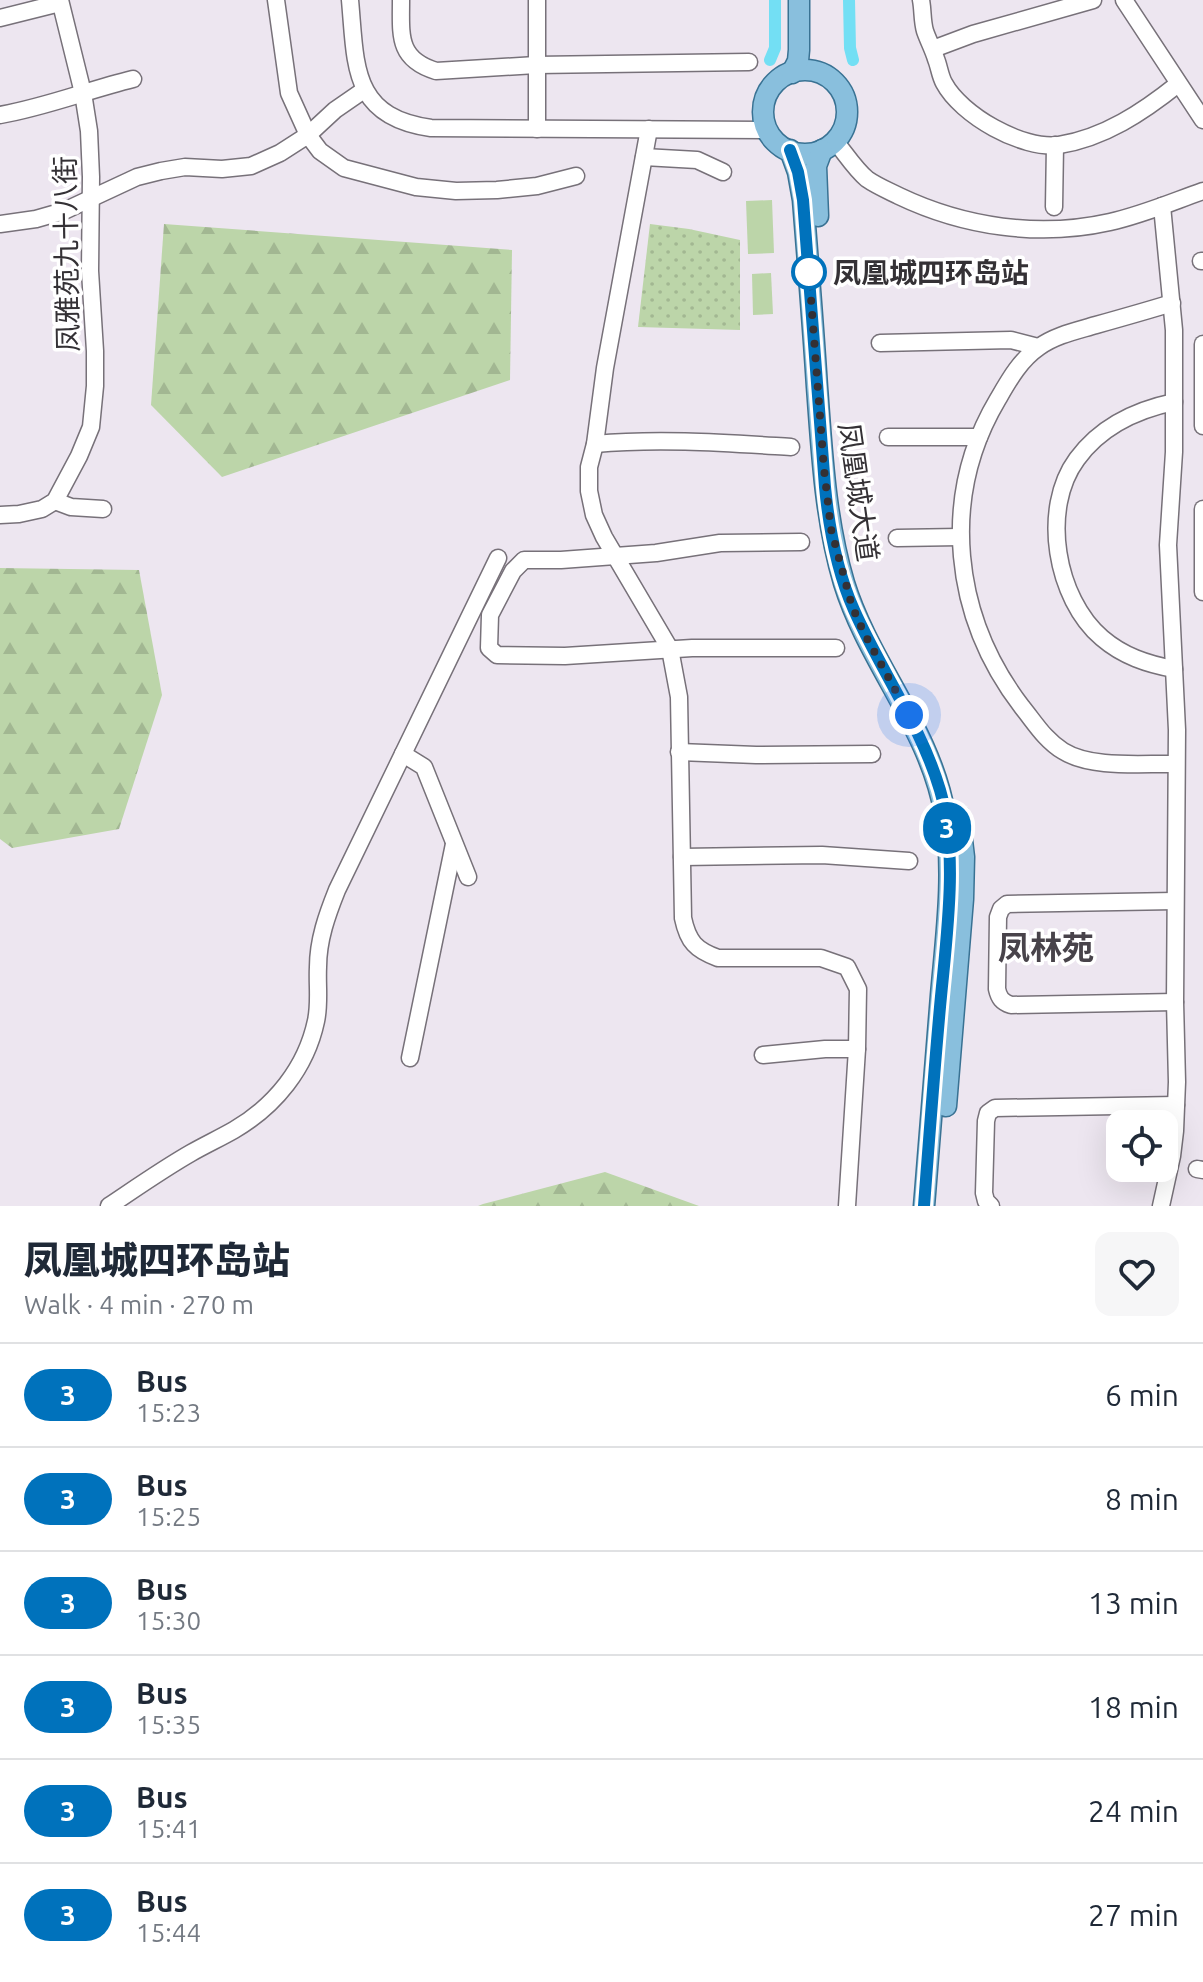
<!DOCTYPE html>
<meta charset="utf-8">
<style>
:root{--surface:#fff;--page:#f6f6f7;--text:#1f2937;--muted:#747a83;--line:#e0e1e3}
body{margin:0;font-family:Ubuntu,"Noto Sans SC",sans-serif;background:var(--page);color:var(--text);height:100vh;display:flex;flex-direction:column;font-size:30px;white-space:nowrap}
*{box-sizing:border-box;margin:0}
p{font-size:26px;color:var(--muted)}
.icon{flex:none;width:44px;height:44px;fill:none;stroke:currentColor;stroke-width:2;stroke-linecap:round;stroke-linejoin:round}
.map{position:relative;height:1206px;overflow:hidden}
.sheet{display:flex;flex-direction:column;background:var(--surface);flex:1}
.sheet>*{flex:none}
.badge{padding:0 16px;border-radius:26px;font-size:28px;line-height:52px}
.controls{position:absolute;left:1106px;top:1110px;display:grid;gap:16px}
.controls a{display:grid;place-items:center;width:72px;height:72px;border-radius:16px;background:var(--surface);box-shadow:0 8px 32px #0002;font-size:40px}
.you{position:absolute;width:40px;height:40px;margin:-20px;border:6px solid #fff;border-radius:50%;background:#1a73e8;box-shadow:0 0 0 12px #1a73e833}
.map>.badge{position:absolute;translate:-50% -50%;box-shadow:0 0 0 4px #fff}
.round{display:grid;place-items:center;flex:none;width:84px;height:84px;border-radius:16px;background:var(--page)}
.headline{display:flex;align-items:center;justify-content:space-between;height:136px;padding:0 24px}
h1{font-size:38px;font-weight:800;line-height:60px}
ul{padding:0;list-style:none}
li{display:flex;align-items:center;gap:24px;height:104px;padding:0 24px;border-top:2px solid var(--line)}
li div{flex:1}
li b{display:block;font-size:30px}
li em{font-style:normal}
li .badge{min-width:88px;font-weight:700;text-align:center}
.map>svg:first-child{display:block}
.grass{fill:url(#grass-dots)}
.forest{fill:url(#forest-firs)}
.pitch{fill:#bcd5a9}
.lines{fill:none;stroke-linecap:round;stroke-linejoin:round}
.canal{stroke:#73dff4;stroke-width:12}
.minor-casing{stroke:#777179;stroke-width:19}
.major-casing{stroke:#397293;stroke-width:23}
.minor{stroke:#fff;stroke-width:16}
.major{stroke:#89bfdd;stroke-width:20}
.line-casing{stroke:#fff;stroke-width:18}
.line{stroke:#0072bc;stroke-width:12}
.walk{stroke:#343135;stroke-width:8;stroke-dasharray:0 14.4}
.stop-dot{fill:#fff;stroke:#0072bc;stroke-width:4}
.labels{text-anchor:middle;dominant-baseline:central;stroke-width:7;stroke-linejoin:round;paint-order:stroke}
.street-label{font-size:28px;fill:#343135;stroke:#fff}
.stop-label{font-size:28px;font-weight:bold;fill:#343135;stroke:#fff;text-anchor:start}
.quarter-label{font-size:32px;font-weight:bold;fill:#48434a;stroke:#fff}
</style>
<div class="map">
<svg width="1203" height="1206" viewBox="0 0 1203 1206">
<defs>
<pattern id="grass-dots" width="8" height="8" patternUnits="userSpaceOnUse" patternTransform="scale(2)"><rect width="8" height="8" fill="#bcd5a9"/><path d="M2 2h.1M6 6h.1" fill="none" stroke="#a2b792" stroke-width="1.8" stroke-linecap="round"/></pattern>
<pattern id="forest-firs" width="22" height="20" patternUnits="userSpaceOnUse" patternTransform="scale(2)"><rect width="22" height="20" fill="#bcd5a9"/><path d="M5 1l3.5 6h-7zM16 11l3.5 6h-7z" fill="#a2b792"/></pattern>
</defs>
<rect width="100%" height="100%" fill="#ede6f0"/>
<!-- grass -->
<polygon class="grass" points="650,224 689,229 740,240 740,330 638,327"/>
<!-- forest -->
<g class="forest">
<polygon points="164,224 512,250 510,380 222,477 151,405"/>
<polygon points="0,568 139,570 162,695 119,829 12,848 0,839"/>
<polygon points="605,1172 699,1206 478,1206 483,1204"/>
</g>
<!-- pitch -->
<g class="pitch">
<polygon points="772,200 774,253 748,254 746,201"/>
<polygon points="771,273 773,314 753,315 752,274"/>
</g>
<g class="lines">
<!-- canal -->
<g class="canal">
<polyline points="849,0 850,48 853,60"/>
<polyline points="770,60 775,48 775,0"/>
</g>
<defs>
<g id="minor">
<polyline points="276,0 289,93 308,135 320,151 344,168 416,187 456,191 497,190 537,186 576,176"/>
<path d="M350 0C356 65 351 117 431 128L767 130"/>
<path d="M401 0C401 35 397 59 436 71L536 65 749 62"/>
<path d="M921 0C923 10 922 21 925 31 928 40 933 49 936 59 939 66 940 76 944 83 961 115 1022 150 1059 145 1104 138 1143 112 1178 84"/>
<polyline points="1124,0 1203,120"/>
<polyline points="0,18 60,3"/>
<polyline points="933,49 973,34 1093,0"/>
<path d="M0 115C46 107 88 90 133 79"/>
<polyline points="537,129 537,0"/>
<path d="M649 129 605 368 595 444 589 467V491L594 515 604 537 670 649 679 697 683 918C688 942 696 950 718 958H821L847 967 858 989 857 1049 847 1206"/>
<path d="M835 141C845 153 855 169 867 179 877 186 889 191 899 196 964 227 1039 238 1110 222 1142 215 1172 202 1203 191"/>
<polyline points="644,157 697,160 723,172"/>
<polyline points="1054,207 1055,145"/>
<polyline points="0,224 36,219 64,211 137,177 161,171 185,167 222,169 251,166 280,153 308,135 335,110 364,90"/>
<polyline points="1201,261 1203,261"/>
<path d="M1172 303C1146 311 1121 318 1096 325 1076 331 1056 335 1039 347 1020 360 1009 380 998 399 939 498 953 617 1022 707 1035 723 1045 740 1063 751 1092 769 1143 763 1176 764"/>
<polyline points="880,343 1011,340 1038,347"/>
<polyline points="1203,344 1203,426"/>
<polyline points="888,437 979,437"/>
<path d="M595 444C660 438 726 443 791 447"/>
<polyline points="55,501 71,507 103,509"/>
<polyline points="1203,509 1203,592"/>
<polyline points="0,515 19,514 42,509 55,501 79,456 91,427 95,386 95,351 90,271 91,177 89,131 83,93 60,0"/>
<polyline points="897,538 960,537"/>
<polyline points="801,542 720,543 656,553 561,560 524,560 513,571 490,615 489,648 497,655 565,656 692,648 836,648"/>
<path d="M1174 669C1147 664 1123 656 1102 638 1056 599 1040 509 1077 459 1101 426 1136 410 1174 402"/>
<polyline points="679,752 756,755 872,754"/>
<polyline points="403,754 424,767 468,877"/>
<polyline points="682,857 822,855 909,861"/>
<path d="M1175 901 1007 904 1001 909 998 917 997 989C999 998 1002 1002 1011 1005L1175 1002"/>
<polyline points="763,1055 825,1049 857,1049"/>
<polyline points="410,1058 454,844"/>
<polyline points="1197,1169 1203,1170"/>
<path d="M109 1206C136 1188 163 1169 191 1153 205 1145 220 1138 234 1130 275 1106 306 1068 316 1021 320 1003 317 985 318 967 318 940 327 915 337 890L498 558"/>
<polyline points="991,1206 986,1201 984,1193 986,1121 988,1113 995,1108 1176,1105"/>
<polyline points="1161,1206 1172,1156 1175,1131 1177,1082 1175,1002 1177,730 1168,545 1174,452 1174,330 1162,206"/>
</g>
<g id="major">
<circle cx="805" cy="112" r="42"/>
<polyline points="792,73 798,61 799,50 799,0"/>
<path d="M790 150 798 172 803 200C808 262 813 324 817 387 822 453 825 519 844 583 869 664 931 730 945 815 955 873 946 937 941 995 935 1066 930 1136 924 1206"/>
<polyline points="818,216 816,166 822,150"/>
<polyline points="946,1106 963,899 964,857 959,815"/>
</g>
</defs>
<!-- minor casing -->
<use href="#minor" class="minor-casing"/>
<!-- major casing -->
<use href="#major" class="major-casing"/>
<!-- minor -->
<use href="#minor" class="minor"/>
<!-- major -->
<use href="#major" class="major"/>
</g>
<g class="lines">
<defs>
<path id="line" d="M790 150 798 172 803 200 825 487C829 528 837 572 854 610 881 671 921 726 940 790 959 855 946 940 940 1007 934 1073 929 1140 924 1206"/>
</defs>
<!-- line casing -->
<use href="#line" class="line-casing"/>
<!-- line -->
<use href="#line" class="line"/>
<!-- walk -->
<polyline class="walk" points="809,272 824,469 831,529 852,606 864,633 909,715"/>
</g>
<!-- markers -->
<circle class="stop-dot" cx="809" cy="272" r="16"/>
<g class="labels">
<!-- street labels -->
<g class="street-label">
<text transform="translate(66 254) rotate(-91)">凤雅苑九十八街</text>
<text transform="translate(859 492) rotate(82)">凤凰城大道</text>
</g>
<!-- stop labels -->
<g class="stop-label">
<text x="833" y="272">凤凰城四环岛站</text>
</g>
<!-- quarter labels -->
<g class="quarter-label">
<text x="1046" y="947">凤林苑</text>
</g>
</g>
</svg>
<div class="controls">
<a><svg class="icon" aria-label="locate" viewBox="0 0 24 24"><circle cx="12" cy="12" r="6"/><path d="M12 2v4M12 18v4M2 12h4M18 12h4"/></svg></a>
</div>
<div class="you" style="left:909px;top:715px"></div>
<b class="badge" style="left:947px;top:828px;background:#0072bc;color:#fff">3</b>
</div>
<section class="sheet">
<div class="headline"><div><h1>凤凰城四环岛站</h1><p>Walk · 4 min · 270 m</p></div><a class="round"><svg class="icon" aria-label="heart" viewBox="0 0 24 24"><path d="M12 20l-8-8c-3-5 5-10 8-4 3-6 11-1 8 4z"/></svg></a></div>
<ul>
<li><span class="badge" style="background:#0072bc;color:#fff">3</span><div><b>Bus</b><p>15:23</p></div><em>6 min</em></li>
<li><span class="badge" style="background:#0072bc;color:#fff">3</span><div><b>Bus</b><p>15:25</p></div><em>8 min</em></li>
<li><span class="badge" style="background:#0072bc;color:#fff">3</span><div><b>Bus</b><p>15:30</p></div><em>13 min</em></li>
<li><span class="badge" style="background:#0072bc;color:#fff">3</span><div><b>Bus</b><p>15:35</p></div><em>18 min</em></li>
<li><span class="badge" style="background:#0072bc;color:#fff">3</span><div><b>Bus</b><p>15:41</p></div><em>24 min</em></li>
<li><span class="badge" style="background:#0072bc;color:#fff">3</span><div><b>Bus</b><p>15:44</p></div><em>27 min</em></li>
</ul>
</section>
